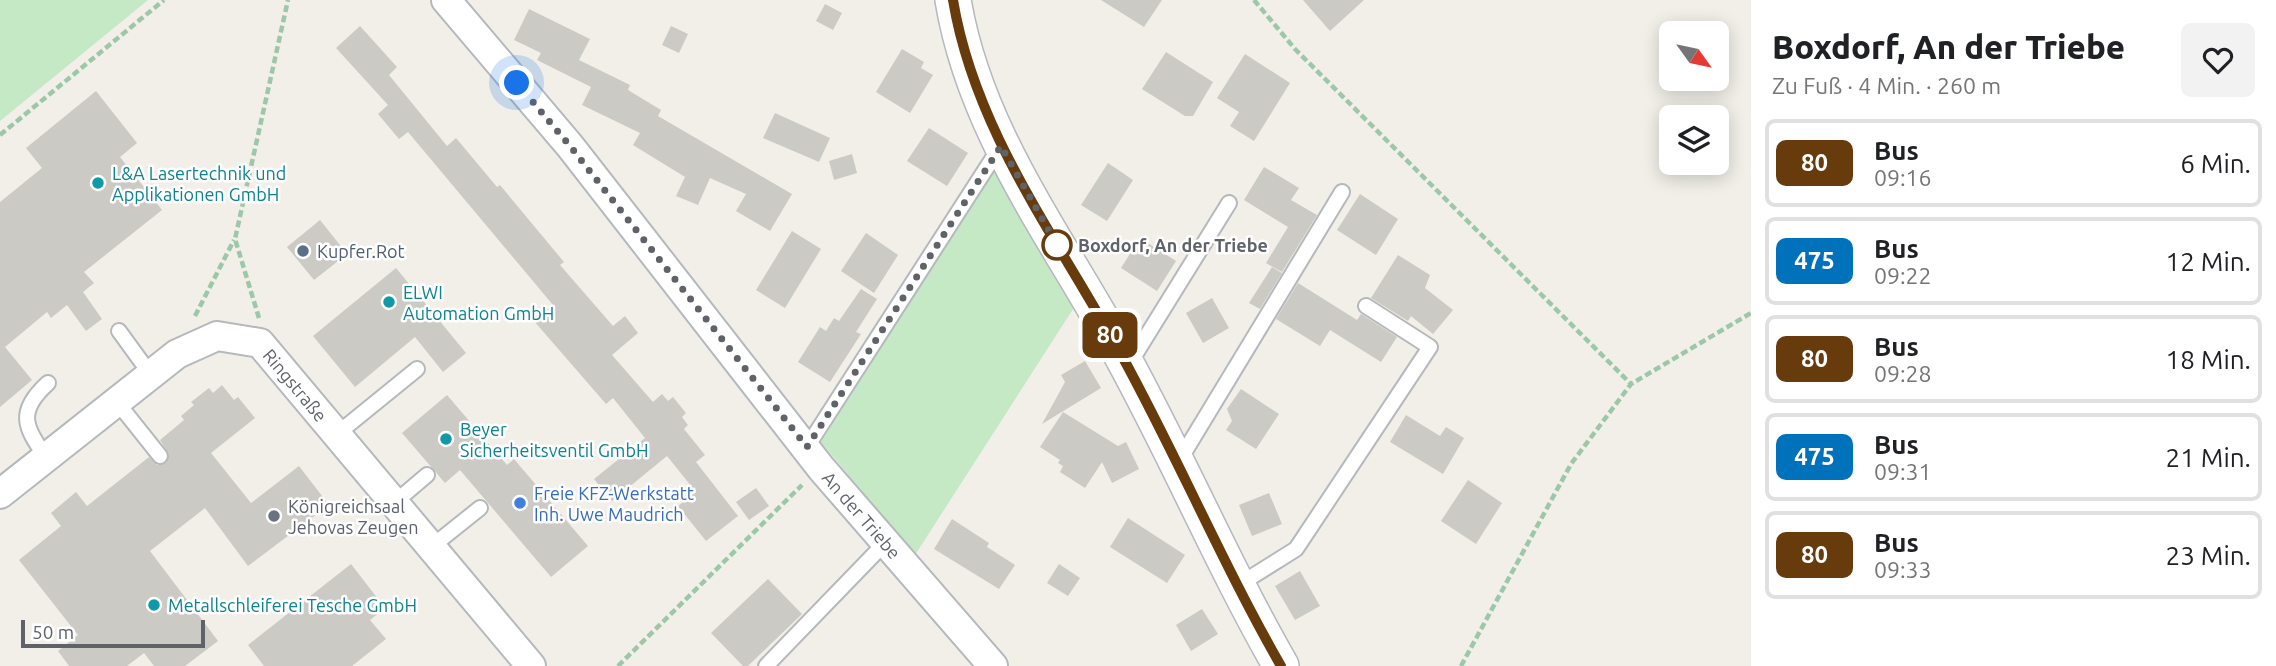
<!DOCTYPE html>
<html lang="de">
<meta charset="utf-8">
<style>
:root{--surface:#fff;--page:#f2f2f2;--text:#202124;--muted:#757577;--line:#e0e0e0}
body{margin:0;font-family:Ubuntu,sans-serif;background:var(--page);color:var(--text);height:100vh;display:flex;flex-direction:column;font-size:26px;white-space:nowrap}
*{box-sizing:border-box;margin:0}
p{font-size:23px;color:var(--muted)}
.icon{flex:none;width:38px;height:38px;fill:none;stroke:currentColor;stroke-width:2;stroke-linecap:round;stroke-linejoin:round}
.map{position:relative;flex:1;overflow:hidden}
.side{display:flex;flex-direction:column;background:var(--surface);width:525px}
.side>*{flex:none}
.badge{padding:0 14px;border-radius:10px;font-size:24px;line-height:46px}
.needle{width:46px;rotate:123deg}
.buttons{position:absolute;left:1659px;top:21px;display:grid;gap:14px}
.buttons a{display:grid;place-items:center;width:70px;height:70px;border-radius:10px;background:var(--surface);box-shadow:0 4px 18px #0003;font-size:35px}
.scale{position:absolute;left:21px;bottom:18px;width:184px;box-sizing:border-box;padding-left:7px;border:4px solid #5f6368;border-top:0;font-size:19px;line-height:24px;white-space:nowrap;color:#5f6368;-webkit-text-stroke:5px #fff;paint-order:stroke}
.you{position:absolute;width:35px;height:35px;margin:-18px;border:5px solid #fff;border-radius:50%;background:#1a73e8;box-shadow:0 0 0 10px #1a73e833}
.map>.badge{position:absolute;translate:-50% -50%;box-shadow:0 0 0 4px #fff}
.round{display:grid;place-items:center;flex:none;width:74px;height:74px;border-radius:10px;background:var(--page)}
.head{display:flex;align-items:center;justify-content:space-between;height:119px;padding:0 21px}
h1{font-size:33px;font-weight:800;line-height:52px}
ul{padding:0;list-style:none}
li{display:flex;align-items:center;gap:21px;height:88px;margin:0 14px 10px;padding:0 7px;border:4px solid var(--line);border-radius:10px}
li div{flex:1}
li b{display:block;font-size:26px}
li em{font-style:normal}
li .badge{min-width:77px;font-weight:700;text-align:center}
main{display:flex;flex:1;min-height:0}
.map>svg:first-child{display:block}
.green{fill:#c5e8c5}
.building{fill:#cccac5}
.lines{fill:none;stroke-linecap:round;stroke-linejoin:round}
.service-casing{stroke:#b5b8bc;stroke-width:18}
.minor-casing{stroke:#b5b8bc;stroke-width:32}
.tertiary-casing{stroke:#b5b8bc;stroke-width:38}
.path{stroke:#9cc7a9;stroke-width:4.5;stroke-dasharray:7 3.5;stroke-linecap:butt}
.service{stroke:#fff;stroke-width:14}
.minor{stroke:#fff;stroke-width:28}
.tertiary{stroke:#fff;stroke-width:35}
.line-casing{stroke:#fff;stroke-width:16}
.line{stroke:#683b0c;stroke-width:10}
.walk{stroke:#5f6368;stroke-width:7;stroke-dasharray:0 12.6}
.culture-dot{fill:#0f9aa8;stroke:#fff;stroke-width:2.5}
.stop-dot{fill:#fff;stroke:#683b0c;stroke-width:3.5}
.service-dot{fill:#5c6f8a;stroke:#fff;stroke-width:2.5}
.shop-dot{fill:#3f7fe0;stroke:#fff;stroke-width:2.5}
.worship-dot{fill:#6b7280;stroke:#fff;stroke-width:2.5}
.labels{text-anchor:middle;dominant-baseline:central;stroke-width:5;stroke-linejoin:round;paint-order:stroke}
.culture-label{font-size:18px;fill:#0d838f;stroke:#fff;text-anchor:start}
.stop-label{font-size:18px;font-weight:bold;fill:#5f6368;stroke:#fff;text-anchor:start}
.service-label{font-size:18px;fill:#4e5e75;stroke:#fff;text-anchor:start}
.street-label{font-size:18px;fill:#5f6368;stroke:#fff}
.shop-label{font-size:18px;fill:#366cbe;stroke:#fff;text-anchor:start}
.worship-label{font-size:18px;fill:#5b616d;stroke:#fff;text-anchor:start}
</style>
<main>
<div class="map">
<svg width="1751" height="666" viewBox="0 0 1751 666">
<rect width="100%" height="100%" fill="#f1efe8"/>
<!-- green -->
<g class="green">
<polygon points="0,0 148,0 0,121"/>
<polygon points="995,168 1075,306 915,555 821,442"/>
</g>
<!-- building -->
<g class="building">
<polygon points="1101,0 1162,0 1144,27"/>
<polygon points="1303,0 1364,0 1330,31"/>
<polygon points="825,4 842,13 833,30 816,21"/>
<polygon points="529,9 590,39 579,60 630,85 628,90 661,110 658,116 792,194 770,231 736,211 746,194 710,178 698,205 676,196 685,177 633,145 640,133 582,105 591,87 537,60 541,53 514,40"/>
<polygon points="360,26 397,67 389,75 447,146 456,138 497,187 500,185 564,262 560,265 613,326 625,316 638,333 612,355 653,402 662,394 668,401 673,397 686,413 682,417 688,425 684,429 705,455 696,462 738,516 706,541 678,506 696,492 667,456 612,501 594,479 645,438 613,398 606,404 534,321 553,305 408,132 399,139 378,114 388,105 336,48"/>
<polygon points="671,26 688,34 679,53 662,45"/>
<polygon points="902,49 924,62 921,68 933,75 910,113 876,92"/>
<polygon points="1166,52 1213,82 1193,116 1185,116 1142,89"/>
<polygon points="1245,54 1290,83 1254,141 1230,126 1239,112 1217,98"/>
<polygon points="96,91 137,143 120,157 162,210 84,272 94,283 83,292 102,319 86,331 67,305 51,318 47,312 5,347 32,380 0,407 0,202 42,168 26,148"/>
<polygon points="775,113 830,138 819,162 763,138"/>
<polygon points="929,128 968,153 947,186 907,161"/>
<polygon points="852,154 857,173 834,180 829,161"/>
<polygon points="1108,163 1133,180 1107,221 1081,205"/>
<polygon points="1264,167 1299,188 1291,200 1317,215 1282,272 1266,263 1288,227 1244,200"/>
<polygon points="1360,194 1398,219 1376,255 1337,230"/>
<polygon points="320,220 347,254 314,280 287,247"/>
<polygon points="792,231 821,249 785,308 756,290"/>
<polygon points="866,233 898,255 874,293 841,271"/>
<polygon points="1140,238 1176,261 1157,291 1121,268"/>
<polygon points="1398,255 1430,275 1425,288 1453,310 1433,334 1411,316 1408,321 1371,298"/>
<polygon points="1272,267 1282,273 1260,309 1249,303"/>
<polygon points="396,268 466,353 443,372 415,337 355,387 313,336"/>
<polygon points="1298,283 1357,320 1361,314 1397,337 1381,362 1330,330 1320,346 1276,319"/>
<polygon points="861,289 877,299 856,332 861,334 830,382 798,362 820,327 826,331 834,318 839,321"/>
<polygon points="1212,298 1229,328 1203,343 1186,313"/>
<polygon points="1085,361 1101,388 1042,424 1065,382 1061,375"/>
<polygon points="222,385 234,400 238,397 255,418 211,453 251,503 299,466 329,505 248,566 205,508 150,551 218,641 185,666 154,666 144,653 127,666 69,666 58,651 78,635 19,560 61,526 51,513 76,492 87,506 149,457 157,465 166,463 169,454 160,440 184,420 181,416 194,405 191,402 209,388 213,393"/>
<polygon points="1241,389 1279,414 1256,449 1226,430 1232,421 1227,409"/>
<polygon points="447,395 507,465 514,459 588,546 551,577 460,470 445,483 402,433"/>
<polygon points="1063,412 1118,446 1126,442 1139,469 1112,483 1102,462 1085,488 1060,472 1063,466 1058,463 1060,460 1040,447"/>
<polygon points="1406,415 1440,436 1446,427 1464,438 1443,474 1390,442"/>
<polygon points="1468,480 1502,503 1476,544 1441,521"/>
<polygon points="756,488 769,506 749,520 736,502"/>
<polygon points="1269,493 1282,524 1252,536 1239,505"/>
<polygon points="1128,518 1185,555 1167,583 1110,547"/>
<polygon points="952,519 989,543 987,547 1015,565 999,589 934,549"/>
<polygon points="351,564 385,608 370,620 386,639 352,666 264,666 248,645"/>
<polygon points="1059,564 1080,578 1068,596 1047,583"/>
<polygon points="1300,571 1320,606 1295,620 1275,586"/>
<polygon points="768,579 802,614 748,666 743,666 711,633"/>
<polygon points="1202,609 1218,634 1191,651 1176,625"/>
</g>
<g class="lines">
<defs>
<g id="service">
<polyline points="119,331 151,375"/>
<polyline points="1128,366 1229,203"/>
<polyline points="117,402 160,456"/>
<polyline points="337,434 417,369"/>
<polyline points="807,447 1000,147"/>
<path d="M46 457C24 427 17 411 48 383"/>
<polyline points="1179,461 1342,192"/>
<polyline points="394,503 427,475"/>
<polyline points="430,548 480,508"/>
<polyline points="1237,586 1296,549 1430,347 1366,306"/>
<polyline points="766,666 886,542"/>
</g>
<g id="minor">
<path id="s1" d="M446 0 570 146 821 468 993 666"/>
<path id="s2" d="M0 494 177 354 217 336 260 343 531 666"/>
</g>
<path id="tertiary" d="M953 0C975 133 1059 240 1122 356 1178 458 1223 565 1281 666"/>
</defs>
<!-- service casing -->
<use href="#service" class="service-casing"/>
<!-- minor casing -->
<use href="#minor" class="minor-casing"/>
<!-- tertiary casing -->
<use href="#tertiary" class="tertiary-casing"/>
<!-- path -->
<g class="path">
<polyline points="1254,0 1295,49 1631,384"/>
<polyline points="0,135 164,0"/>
<polyline points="195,316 234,240"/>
<polyline points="259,318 235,239 288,0"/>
<polyline points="618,666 802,485"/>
<polyline points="1461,666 1571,464 1631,384 1751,313"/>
</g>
<!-- service -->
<use href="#service" class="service"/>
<!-- minor -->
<use href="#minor" class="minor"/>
<!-- tertiary -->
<use href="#tertiary" class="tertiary"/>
</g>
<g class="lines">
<defs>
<path id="line" d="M953 0C975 133 1059 240 1122 356 1178 458 1223 565 1281 666"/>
</defs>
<!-- line casing -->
<use href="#line" class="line-casing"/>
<!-- line -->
<use href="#line" class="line"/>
<!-- walk -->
<polyline class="walk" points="517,83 570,146 807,447 1001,146 1057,245"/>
</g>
<!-- markers -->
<g class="culture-dot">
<circle cx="98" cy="183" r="7"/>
<circle cx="389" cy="302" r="7"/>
<circle cx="446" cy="439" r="7"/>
<circle cx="154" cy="605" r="7"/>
</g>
<circle class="stop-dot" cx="1057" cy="245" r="14"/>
<circle class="service-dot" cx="303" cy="251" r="7"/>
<circle class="shop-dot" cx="520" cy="503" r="7"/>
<circle class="worship-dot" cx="274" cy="516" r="7"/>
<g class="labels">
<!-- culture labels -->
<g class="culture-label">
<text x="112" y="173">L&amp;A Lasertechnik und<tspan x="112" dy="21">Applikationen GmbH</tspan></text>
<text x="403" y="292">ELWI<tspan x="403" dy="21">Automation GmbH</tspan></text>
<text x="460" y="429">Beyer<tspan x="460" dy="21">Sicherheitsventil GmbH</tspan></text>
<text x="168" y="605">Metallschleiferei Tesche GmbH</text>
</g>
<!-- stop labels -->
<g class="stop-label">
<text x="1078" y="245">Boxdorf, An der Triebe</text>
</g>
<!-- service labels -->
<g class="service-label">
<text x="317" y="251">Kupfer.Rot</text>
</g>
<!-- street labels -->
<g class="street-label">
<text stroke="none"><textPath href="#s2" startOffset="368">Ringstraße</textPath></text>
<text stroke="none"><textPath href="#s1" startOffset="662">An der Triebe</textPath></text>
</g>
<!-- shop labels -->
<g class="shop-label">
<text x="534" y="493">Freie KFZ-Werkstatt<tspan x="534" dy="21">Inh. Uwe Maudrich</tspan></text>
</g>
<!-- worship labels -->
<g class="worship-label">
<text x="288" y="506">Königreichsaal<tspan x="288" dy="21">Jehovas Zeugen</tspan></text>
</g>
</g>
</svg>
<div class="buttons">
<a><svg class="needle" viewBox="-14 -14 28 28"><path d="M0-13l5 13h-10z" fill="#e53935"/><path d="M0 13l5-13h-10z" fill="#757577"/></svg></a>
<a><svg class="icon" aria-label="layers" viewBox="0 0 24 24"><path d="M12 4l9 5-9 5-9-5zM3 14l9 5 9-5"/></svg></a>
</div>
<div class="scale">50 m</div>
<div class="you" style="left:517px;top:83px"></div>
<b class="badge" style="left:1110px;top:335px;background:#683b0c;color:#fff">80</b>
</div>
<section class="side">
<div class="head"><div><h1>Boxdorf, An der Triebe</h1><p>Zu Fuß · 4 Min. · 260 m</p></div><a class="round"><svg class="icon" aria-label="heart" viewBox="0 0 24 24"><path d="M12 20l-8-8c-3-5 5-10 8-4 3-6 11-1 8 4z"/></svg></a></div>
<ul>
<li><span class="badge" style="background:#683b0c;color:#fff">80</span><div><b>Bus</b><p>09:16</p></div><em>6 Min.</em></li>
<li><span class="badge" style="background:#0072bc;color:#fff">475</span><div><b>Bus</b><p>09:22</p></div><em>12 Min.</em></li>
<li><span class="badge" style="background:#683b0c;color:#fff">80</span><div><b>Bus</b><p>09:28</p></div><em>18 Min.</em></li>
<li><span class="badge" style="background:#0072bc;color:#fff">475</span><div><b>Bus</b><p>09:31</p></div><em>21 Min.</em></li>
<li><span class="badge" style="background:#683b0c;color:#fff">80</span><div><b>Bus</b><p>09:33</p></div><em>23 Min.</em></li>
</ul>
</section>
</main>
